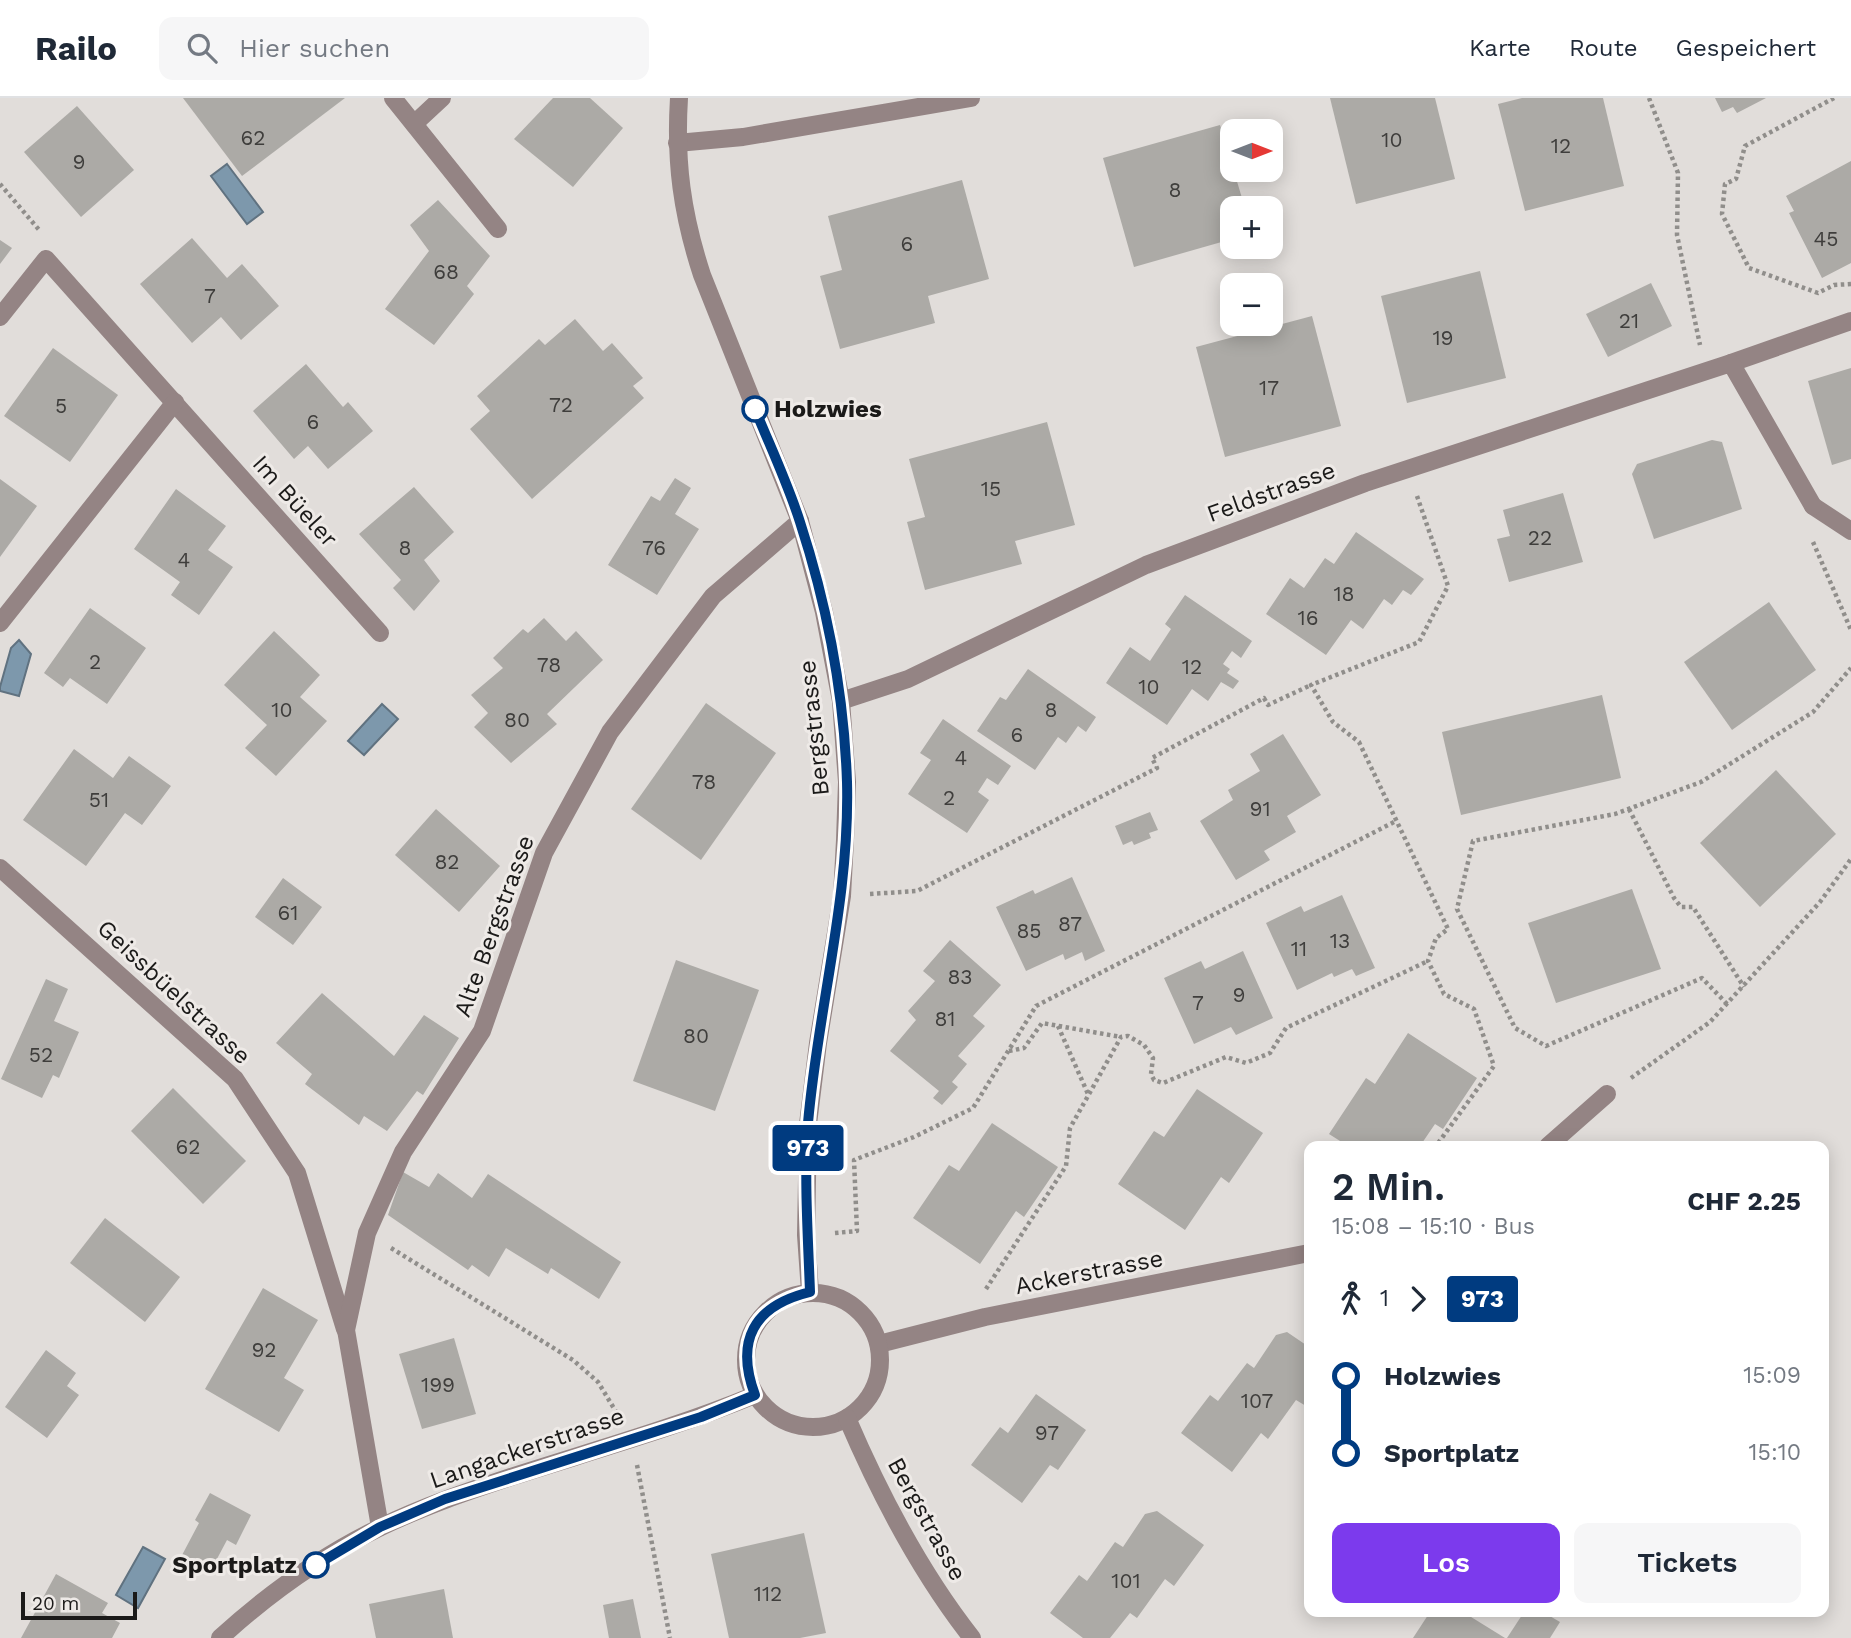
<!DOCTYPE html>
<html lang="de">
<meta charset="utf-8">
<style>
:root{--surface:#fff;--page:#f6f6f7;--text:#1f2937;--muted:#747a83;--line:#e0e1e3;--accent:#7c3aed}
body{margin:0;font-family:"Work Sans",sans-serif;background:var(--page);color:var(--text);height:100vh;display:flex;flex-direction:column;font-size:26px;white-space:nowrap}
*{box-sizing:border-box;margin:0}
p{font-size:23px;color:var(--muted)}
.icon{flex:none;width:38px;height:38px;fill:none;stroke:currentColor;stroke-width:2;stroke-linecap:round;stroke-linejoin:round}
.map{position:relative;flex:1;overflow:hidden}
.drawer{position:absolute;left:1304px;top:1043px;width:525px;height:476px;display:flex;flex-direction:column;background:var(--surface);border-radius:14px;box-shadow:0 4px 18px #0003}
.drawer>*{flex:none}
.badge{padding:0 14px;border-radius:5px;font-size:24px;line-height:46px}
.needle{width:46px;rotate:90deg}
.buttons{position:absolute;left:1220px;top:21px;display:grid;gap:14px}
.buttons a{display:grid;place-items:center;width:63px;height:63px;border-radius:14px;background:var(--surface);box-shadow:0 4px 18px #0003;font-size:35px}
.scale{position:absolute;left:21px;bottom:18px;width:116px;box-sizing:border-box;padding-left:7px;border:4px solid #1b1a19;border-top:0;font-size:19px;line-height:24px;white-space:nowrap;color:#1b1a19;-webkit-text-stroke:5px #eeeae7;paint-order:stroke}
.map>.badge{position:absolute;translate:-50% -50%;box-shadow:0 0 0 4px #fff}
.legs{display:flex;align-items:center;gap:10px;height:77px;padding:0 28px;font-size:23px}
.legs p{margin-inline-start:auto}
.overview{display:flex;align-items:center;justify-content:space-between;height:119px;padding:0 28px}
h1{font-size:38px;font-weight:600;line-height:52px}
.primary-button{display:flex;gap:14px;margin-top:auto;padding:14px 28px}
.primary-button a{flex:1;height:80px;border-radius:14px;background:var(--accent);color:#fff;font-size:28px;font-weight:600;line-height:80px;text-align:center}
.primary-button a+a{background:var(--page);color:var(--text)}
ul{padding:0 28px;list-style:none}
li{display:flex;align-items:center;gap:24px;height:77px;font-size:26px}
li i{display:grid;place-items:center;width:10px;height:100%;margin:0 9px;background:currentColor}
li i::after{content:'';width:18px;height:18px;margin:-9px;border:5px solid;border-radius:50%;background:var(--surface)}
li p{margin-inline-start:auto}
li:first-child i{background:linear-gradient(#0000 50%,currentColor 0)}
li:last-child i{background:linear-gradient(currentColor 50%,#0000 0)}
header{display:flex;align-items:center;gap:42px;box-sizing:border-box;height:98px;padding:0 35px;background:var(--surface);border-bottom:2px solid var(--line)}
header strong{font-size:33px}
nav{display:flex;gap:38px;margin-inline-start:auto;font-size:24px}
.search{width:490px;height:63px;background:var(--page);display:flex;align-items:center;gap:18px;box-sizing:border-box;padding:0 24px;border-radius:14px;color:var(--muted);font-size:26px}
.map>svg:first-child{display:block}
.water{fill:#7d98ac;stroke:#607280;stroke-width:2}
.building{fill:#acaaa6}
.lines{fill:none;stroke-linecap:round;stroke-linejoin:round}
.path{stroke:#908e8b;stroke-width:4.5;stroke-dasharray:3.5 3.5;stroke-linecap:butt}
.service{stroke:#948484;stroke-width:18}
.minor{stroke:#948484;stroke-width:18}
.tertiary{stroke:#948484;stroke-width:18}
.line-1-casing{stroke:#fff;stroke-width:16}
.line-1{stroke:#003b80;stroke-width:10}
.stop-1-dot{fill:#fff;stroke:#003b80;stroke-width:3.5}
.labels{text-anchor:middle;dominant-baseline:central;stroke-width:6;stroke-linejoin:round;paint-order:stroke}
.number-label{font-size:21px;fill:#3f3e3c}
.stop-label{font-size:24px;font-weight:bold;fill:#1b1a19;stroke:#eeeae7;text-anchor:start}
.street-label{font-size:24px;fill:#1b1a19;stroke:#eeeae7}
</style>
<header>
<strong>Railo</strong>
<div class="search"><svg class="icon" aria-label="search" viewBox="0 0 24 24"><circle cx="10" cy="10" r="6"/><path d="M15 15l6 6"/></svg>Hier suchen</div>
<nav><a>Karte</a><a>Route</a><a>Gespeichert</a></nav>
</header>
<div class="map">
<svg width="1851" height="1540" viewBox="0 0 1851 1540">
<rect width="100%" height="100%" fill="#e1ddda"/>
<!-- water -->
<g class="water">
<polygon points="227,66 263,114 247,126 211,78"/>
<polygon points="19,542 31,556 19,598 0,593 0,589 11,550"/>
<polygon points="382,606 398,621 364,657 348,643"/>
<polygon points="143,1449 165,1461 138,1510 116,1497"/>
</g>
<!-- building -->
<g class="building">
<polygon points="183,0 345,0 242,78"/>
<polygon points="553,0 590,0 623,30 573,89 514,41"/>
<polygon points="1330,0 1435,0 1455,81 1356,106"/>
<polygon points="1522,0 1603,0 1624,88 1525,113 1498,6"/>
<polygon points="1715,0 1766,0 1737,15 1733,9 1722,14"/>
<polygon points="77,8 134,72 81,119 24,54"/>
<polygon points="1220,27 1245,110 1232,110 1232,141 1134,169 1103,60"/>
<polygon points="1851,63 1851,165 1822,180 1789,115 1794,113 1786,98"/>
<polygon points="962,82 989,181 928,198 935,225 840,251 820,178 842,172 828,118"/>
<polygon points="438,102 490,158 467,188 474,196 434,247 385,211 429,153 410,127"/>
<polygon points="192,140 227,180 242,166 279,208 241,242 221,219 192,245 140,186"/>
<polygon points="0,142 12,150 0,166"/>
<polygon points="1480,173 1506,280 1407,305 1381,198"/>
<polygon points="1651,185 1672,228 1608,259 1586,216"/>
<polygon points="1312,218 1341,328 1225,359 1196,249"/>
<polygon points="575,221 603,253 612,245 643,280 633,288 644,300 532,401 470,331 490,313 477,298 539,241 545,247"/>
<polygon points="53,250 118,297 70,364 4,318"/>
<polygon points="306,266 343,309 348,304 373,333 328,371 308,348 294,361 253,313"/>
<polygon points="1851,270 1851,361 1832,367 1808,283"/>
<polygon points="1047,324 1075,427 1015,443 1022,466 925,492 907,424 925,419 909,361"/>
<polygon points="1712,342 1722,344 1742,411 1654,441 1632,376 1637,366"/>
<polygon points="675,380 691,390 675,416 699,431 657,497 608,467 651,398 660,403"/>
<polygon points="0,381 37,408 0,459"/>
<polygon points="414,389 454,434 424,462 440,483 414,513 393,490 401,482 359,436"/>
<polygon points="176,391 226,428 208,452 233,469 199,517 171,497 180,484 134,451"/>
<polygon points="1563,395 1583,464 1509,484 1497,441 1510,438 1503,412"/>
<polygon points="1356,434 1424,481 1411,497 1403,492 1392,507 1384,501 1363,531 1351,522 1326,557 1266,516 1290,480 1304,490 1325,460 1334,466"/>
<polygon points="1185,497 1252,543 1241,560 1232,553 1223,566 1230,571 1227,575 1239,583 1233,591 1221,584 1208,603 1192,591 1167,627 1106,585 1130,549 1150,563 1171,531 1165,526"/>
<polygon points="1769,504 1816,572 1732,632 1684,564"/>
<polygon points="90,510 146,550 107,606 70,580 63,589 44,575"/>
<polygon points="544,520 566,543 576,533 603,562 547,616 557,626 511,665 474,629 488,615 471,597 503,570 493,560 523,531 528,535"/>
<polygon points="274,533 320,577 300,599 327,623 276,678 245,650 267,627 224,587"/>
<polygon points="1028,571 1096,619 1086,634 1078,628 1066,645 1058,639 1035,672 977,633 1000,599 1006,602"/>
<polygon points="1602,597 1621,680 1461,717 1442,634"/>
<polygon points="706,605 776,655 701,762 631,711"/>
<polygon points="943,621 1011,668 998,687 987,680 978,694 989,702 967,735 908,696 931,662 920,655"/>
<polygon points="1283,636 1321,697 1287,718 1296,734 1264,753 1270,762 1236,782 1200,723 1233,702 1228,692 1260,673 1250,656"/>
<polygon points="74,651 113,680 129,658 171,688 142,727 125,715 86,768 23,722"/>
<polygon points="1776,672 1836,736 1760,809 1700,745"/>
<polygon points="436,711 500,768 459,814 395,757"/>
<polygon points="1150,714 1158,732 1149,735 1151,740 1134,747 1132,743 1123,747 1115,728"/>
<polygon points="1072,779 1105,853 1085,863 1082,854 1065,862 1063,856 1026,873 996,809 1033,792 1035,796"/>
<polygon points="283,780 322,809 293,847 255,819"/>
<polygon points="1632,791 1661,871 1556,905 1528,825"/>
<polygon points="1342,797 1375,870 1356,878 1352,871 1334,879 1332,875 1297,892 1266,825 1301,808 1304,814"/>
<polygon points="950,842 1001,887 973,918 985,928 958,958 967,966 952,984 958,989 942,1007 933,1000 939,993 890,953 916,922 908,913 935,883 923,873"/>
<polygon points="1243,853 1273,920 1236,937 1231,929 1194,946 1164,880 1201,863 1205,871"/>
<polygon points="676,862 759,892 715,1013 633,983"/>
<polygon points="46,881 68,891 54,923 79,934 59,980 53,977 42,1000 1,981"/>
<polygon points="322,895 394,958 424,917 459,940 423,997 417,993 387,1033 364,1018 359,1027 305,986 312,976 276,945"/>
<polygon points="1408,935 1477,980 1443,1031 1435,1026 1420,1048 1348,1048 1329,1036 1366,980 1375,986"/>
<polygon points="173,990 246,1063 203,1106 131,1033"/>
<polygon points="1197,991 1263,1035 1229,1085 1221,1079 1185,1132 1118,1086 1154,1033 1164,1039"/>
<polygon points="992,1025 1058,1069 1024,1119 1016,1113 980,1166 913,1120 949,1067 959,1073"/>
<polygon points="403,1074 429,1089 438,1075 472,1100 488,1076 621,1164 599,1201 551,1170 548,1176 506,1150 489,1179 472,1167 468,1172 388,1117"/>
<polygon points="105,1120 180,1179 145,1224 70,1165"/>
<polygon points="263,1190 318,1222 284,1280 304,1292 279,1334 205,1291"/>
<polygon points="1287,1234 1309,1249 1309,1304 1306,1308 1296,1302 1268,1341 1261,1335 1232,1374 1181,1335 1210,1297 1218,1303 1247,1265 1254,1270 1276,1237"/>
<polygon points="454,1240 476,1316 422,1331 399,1256"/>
<polygon points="46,1252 76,1275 67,1288 79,1297 47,1340 5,1309"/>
<polygon points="1036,1296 1086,1332 1058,1372 1050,1367 1022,1405 971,1367 1000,1329 1008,1335"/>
<polygon points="210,1395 251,1417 236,1447 227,1442 210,1474 181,1459 199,1425 195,1422"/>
<polygon points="1157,1413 1204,1447 1174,1488 1165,1481 1137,1520 1130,1515 1110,1540 1083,1540 1050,1515 1079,1477 1087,1483 1115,1444 1123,1449 1145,1416"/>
<polygon points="804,1435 826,1535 800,1540 729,1540 711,1456"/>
<polygon points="56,1476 108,1505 102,1515 120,1525 112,1540 21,1540"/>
<polygon points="444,1491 453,1540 376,1540 369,1506"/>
<polygon points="633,1501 641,1540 609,1540 603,1507"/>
<polygon points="1430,1514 1463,1514 1505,1540 1413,1540"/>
<polygon points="1524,1514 1543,1514 1560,1524 1550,1540 1507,1540"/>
</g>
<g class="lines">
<!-- path -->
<g class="path">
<polyline points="1649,0 1678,75 1677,137 1700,247"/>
<polyline points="1834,0 1745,48 1736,81 1725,86 1722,116 1749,170 1818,195 1834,187 1851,186"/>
<polyline points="0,86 40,133"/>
<polyline points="1417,398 1448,488 1419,544 1311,587 1333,624 1359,644 1448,831 1436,840 1428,863 1444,896 1474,911 1494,968 1436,1048"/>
<polyline points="1813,444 1851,532"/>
<polyline points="1629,711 1674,800 1681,809 1693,809 1744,889"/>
<polyline points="870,796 917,793 1157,670 1152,660 1264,600 1268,607 1311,587"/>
<polyline points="1727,906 1702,880 1546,948 1515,930 1457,811 1473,743 1615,716 1701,684 1813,614 1851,570"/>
<polyline points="1058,928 1088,996"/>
<polyline points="1009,953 1024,950 1042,925 1121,939"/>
<polyline points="1631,980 1710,924 1820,804 1851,761"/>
<polyline points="835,1135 857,1133 854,1062 914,1039 973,1010 1036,908 1396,723"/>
<polyline points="391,1150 573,1262 598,1284 618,1317"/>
<polyline points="986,1191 1066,1068 1070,1030 1121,939 1128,938 1144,947 1153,960 1151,976 1154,982 1163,985 1226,959 1246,965 1270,955 1286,930 1428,863"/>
<polyline points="637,1367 670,1540"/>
</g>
<!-- service -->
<g class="service">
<polyline points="1731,265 1851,223"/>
<polyline points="1813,408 1851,433"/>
</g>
<!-- minor -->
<g class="minor">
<polyline points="393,0 498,131"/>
<polyline points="414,26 442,0"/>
<polyline points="677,45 743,39 971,0"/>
<polyline points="0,219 46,161 380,535"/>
<polyline points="0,525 175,304"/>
<polyline points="841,603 908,581 1146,467 1365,385 1731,265 1813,408"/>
<polyline points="0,770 235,981 297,1075 345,1231"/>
<polyline points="1548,1048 1607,996"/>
<polyline points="879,1246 985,1219 1309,1155"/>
<polyline points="380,1429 346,1232 367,1135 403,1054 482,933 544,755 610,634 713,498 800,423"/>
<path d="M220 1540C267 1497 323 1457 381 1429 424 1408 469 1393 514 1378 595 1352 677 1329 755 1297"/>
</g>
<!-- tertiary -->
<g class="tertiary">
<path d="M679 0C675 64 682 116 702 177L800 423 824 514 841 603 847 684 845 742 842 798 818 945 808 1026 806 1137 810 1194"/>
<circle cx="813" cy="1262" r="67"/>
<path d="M847 1320C880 1397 920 1474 972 1540"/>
</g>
</g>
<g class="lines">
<defs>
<path id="line-1" d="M316 1467 380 1429 445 1401 701 1319 755 1297C735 1243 753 1208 810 1194 808 1138 804 1081 808 1025 818 910 850 800 847 684 844 596 827 507 800 424 788 386 770 348 755 311"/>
</defs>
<!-- line-1 casing -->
<use href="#line-1" class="line-1-casing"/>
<!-- line-1 -->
<use href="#line-1" class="line-1"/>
</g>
<!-- markers -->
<g class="stop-1-dot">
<circle cx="755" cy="311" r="12"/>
<circle cx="316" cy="1467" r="12"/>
</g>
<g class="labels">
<!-- number labels -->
<g class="number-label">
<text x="253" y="39">62</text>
<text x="1392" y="41">10</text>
<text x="1561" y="47">12</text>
<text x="79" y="63">9</text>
<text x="1175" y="91">8</text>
<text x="1826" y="140">45</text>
<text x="907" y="145">6</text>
<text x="446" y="173">68</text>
<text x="210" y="197">7</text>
<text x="1629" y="222">21</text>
<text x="1443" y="239">19</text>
<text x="1269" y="289">17</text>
<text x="561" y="306">72</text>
<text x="61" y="307">5</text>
<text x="313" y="323">6</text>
<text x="991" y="390">15</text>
<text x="1540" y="439">22</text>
<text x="405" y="449">8</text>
<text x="654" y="449">76</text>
<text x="184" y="461">4</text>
<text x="1344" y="495">18</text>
<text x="1308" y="519">16</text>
<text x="95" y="563">2</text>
<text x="549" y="566">78</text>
<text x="1192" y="568">12</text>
<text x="1149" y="588">10</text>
<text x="282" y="611">10</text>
<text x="1051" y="611">8</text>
<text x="517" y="621">80</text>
<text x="1017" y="636">6</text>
<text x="961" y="659">4</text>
<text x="704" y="683">78</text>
<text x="949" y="699">2</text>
<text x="99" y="701">51</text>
<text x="1260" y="710">91</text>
<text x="447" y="763">82</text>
<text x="288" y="814">61</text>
<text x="1070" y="825">87</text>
<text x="1029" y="832">85</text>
<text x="1340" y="842">13</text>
<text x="1299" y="850">11</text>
<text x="960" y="878">83</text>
<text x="1239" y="896">9</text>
<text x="1198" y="904">7</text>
<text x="945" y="920">81</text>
<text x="696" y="937">80</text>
<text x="41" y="956">52</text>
<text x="188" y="1048">62</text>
<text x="264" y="1251">92</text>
<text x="438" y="1286">199</text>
<text x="1257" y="1302">107</text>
<text x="1047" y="1334">97</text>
<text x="1126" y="1482">101</text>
<text x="768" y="1495">112</text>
</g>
<!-- stop labels -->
<g class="stop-label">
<text x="774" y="311">Holzwies</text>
<text x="297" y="1467" text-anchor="end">Sportplatz</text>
</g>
<!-- street labels -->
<g class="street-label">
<text transform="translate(1271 394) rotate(-20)">Feldstrasse</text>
<text transform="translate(295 403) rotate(48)">Im Büeler</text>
<text transform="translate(814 630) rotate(-96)">Bergstrasse</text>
<text transform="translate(494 828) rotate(-70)">Alte Bergstrasse</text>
<text transform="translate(174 894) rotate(43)">Geissbüelstrasse</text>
<text transform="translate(1089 1174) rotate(-11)">Ackerstrasse</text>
<text transform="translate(527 1350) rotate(-19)">Langackerstrasse</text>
<text transform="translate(927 1421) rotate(61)">Bergstrasse</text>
</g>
</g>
</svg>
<div class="buttons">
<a><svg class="needle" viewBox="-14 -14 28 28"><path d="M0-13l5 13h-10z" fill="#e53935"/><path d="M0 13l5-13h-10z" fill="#747a83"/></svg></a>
<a>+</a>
<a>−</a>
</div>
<div class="scale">20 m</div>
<b class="badge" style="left:808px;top:1050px;background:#003b80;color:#fff">973</b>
<section class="drawer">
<div class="overview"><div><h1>2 Min.</h1><p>15:08 – 15:10 · Bus</p></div><b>CHF 2.25</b></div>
<div class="legs"><svg class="icon" aria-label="walk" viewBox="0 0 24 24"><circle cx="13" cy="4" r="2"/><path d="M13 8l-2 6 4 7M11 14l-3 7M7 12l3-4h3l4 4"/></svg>1<svg class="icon" aria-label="forward" viewBox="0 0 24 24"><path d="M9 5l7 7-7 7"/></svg><b class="badge" style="background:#003b80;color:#fff">973</b></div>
<ul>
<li><i style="color:#003b80"></i><b>Holzwies</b><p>15:09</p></li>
<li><i style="color:#003b80"></i><b>Sportplatz</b><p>15:10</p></li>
</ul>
<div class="primary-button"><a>Los</a><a>Tickets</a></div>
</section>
</div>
